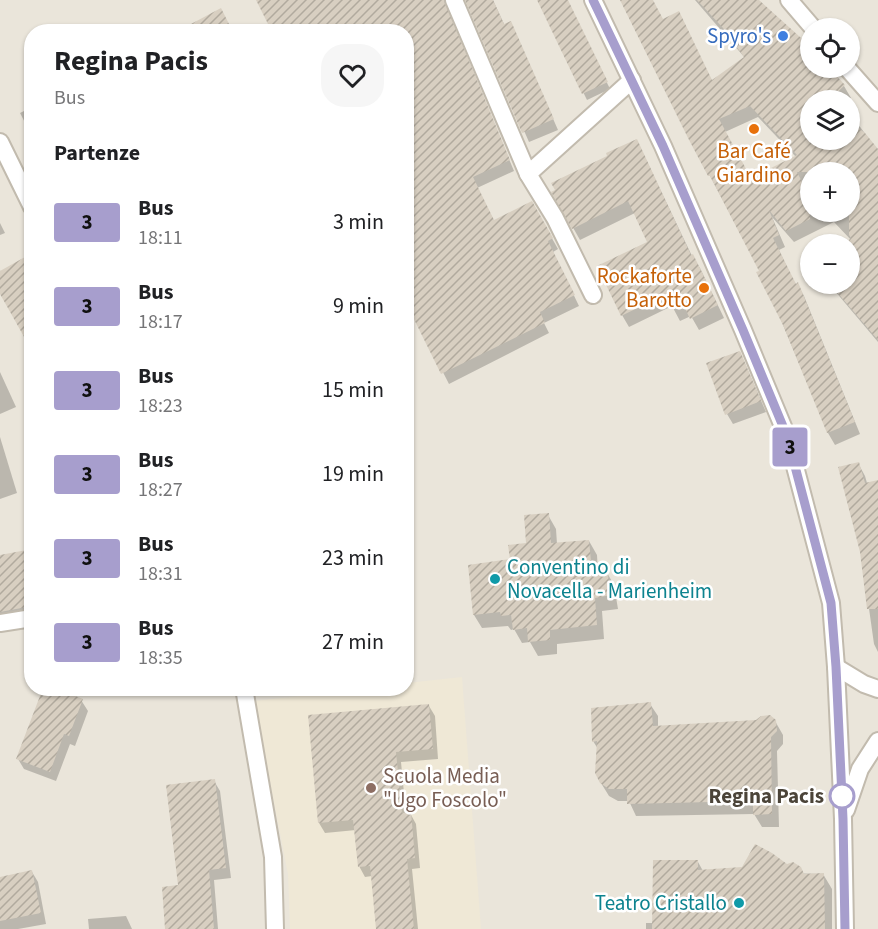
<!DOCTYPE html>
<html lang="it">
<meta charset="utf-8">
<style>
:root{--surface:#fff;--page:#f6f6f6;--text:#202124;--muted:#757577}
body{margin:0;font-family:"Source Sans 3",sans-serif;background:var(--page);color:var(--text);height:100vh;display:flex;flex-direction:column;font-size:22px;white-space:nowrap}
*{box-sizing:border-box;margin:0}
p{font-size:20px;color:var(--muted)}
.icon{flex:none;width:33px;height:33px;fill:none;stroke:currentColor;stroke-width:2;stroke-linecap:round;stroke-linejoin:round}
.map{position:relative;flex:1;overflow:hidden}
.side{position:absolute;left:24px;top:24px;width:390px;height:672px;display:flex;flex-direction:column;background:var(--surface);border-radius:24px;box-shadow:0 2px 4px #0004}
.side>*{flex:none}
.badge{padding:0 12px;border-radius:4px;font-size:21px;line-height:39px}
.fabs{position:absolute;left:800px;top:18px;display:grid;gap:12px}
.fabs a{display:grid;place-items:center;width:60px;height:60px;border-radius:50%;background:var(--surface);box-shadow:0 2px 4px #0004;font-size:30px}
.map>.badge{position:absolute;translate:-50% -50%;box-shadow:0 0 0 3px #fff}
h2{padding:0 30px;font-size:22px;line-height:54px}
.round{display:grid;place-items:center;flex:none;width:63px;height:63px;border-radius:24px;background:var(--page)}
.head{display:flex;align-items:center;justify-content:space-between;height:102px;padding:0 30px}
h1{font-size:28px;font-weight:700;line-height:45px}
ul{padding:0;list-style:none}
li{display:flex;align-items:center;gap:18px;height:84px;padding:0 30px}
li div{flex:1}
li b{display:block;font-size:22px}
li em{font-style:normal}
li .badge{min-width:66px;font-weight:700;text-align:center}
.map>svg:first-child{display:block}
.residential{fill:#eae5da;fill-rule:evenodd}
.education{fill:#efe8d6}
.shadow{fill:#0003;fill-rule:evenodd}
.building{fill:url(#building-hatch);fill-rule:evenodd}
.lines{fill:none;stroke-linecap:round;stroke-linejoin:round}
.street-casing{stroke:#c2bbae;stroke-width:20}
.street{stroke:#fff;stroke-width:16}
.line-casing{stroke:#fff;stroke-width:14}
.line{stroke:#a79ecd;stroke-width:9}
.shop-dot{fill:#3f7fe0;stroke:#fff;stroke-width:2}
.food-dot{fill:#e8710a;stroke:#fff;stroke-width:2}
.culture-dot{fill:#0f9aa8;stroke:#fff;stroke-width:2}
.education-dot{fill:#8d6e63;stroke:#fff;stroke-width:2}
.stop-dot{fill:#fff;stroke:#a79ecd;stroke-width:3}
.labels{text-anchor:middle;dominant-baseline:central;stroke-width:5;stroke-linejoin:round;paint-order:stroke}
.shop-label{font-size:21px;fill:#366cbe;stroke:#fff;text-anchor:end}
.food-label{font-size:21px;fill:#c56008;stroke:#fff}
.culture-label{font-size:21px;fill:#0d838f;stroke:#fff;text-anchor:start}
.education-label{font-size:21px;fill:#785e54;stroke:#fff;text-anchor:start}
.stop-label{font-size:21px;font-weight:bold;fill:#4b4439;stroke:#fff;text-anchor:end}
</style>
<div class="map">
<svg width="878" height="929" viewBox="0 0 878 929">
<defs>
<pattern id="building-hatch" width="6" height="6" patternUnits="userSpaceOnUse" patternTransform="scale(1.5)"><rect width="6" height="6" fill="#d8cfc1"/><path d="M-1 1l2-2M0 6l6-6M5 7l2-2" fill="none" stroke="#b1aa9e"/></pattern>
</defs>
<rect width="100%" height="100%" fill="#f6f3ec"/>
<!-- residential -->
<path class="residential" d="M0 0H878V929H0ZM810 28H849V68H810ZM32 32H406V688H32ZM810 100H849V140H810ZM810 172H849V212H810ZM810 244H849V284H810Z"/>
<!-- education -->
<polygon class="education" points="462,677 481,929 290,929 288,874 254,701 364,689 406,688 407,683"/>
<!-- shadow -->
<g class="shadow">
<polygon points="258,0 460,0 452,4 449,9 449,16 514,171 477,188 494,221 532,203 558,249 553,252 579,306 544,323 549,333 449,384 406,300 406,32"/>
<polygon points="463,0 493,0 505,26 511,23 558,130 529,142 467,1"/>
<polygon points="538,0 567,0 610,89 587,100"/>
<path d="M621 0H652L663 21 712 82 745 58 695 0H753L810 49V68H827L844 86 851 98 848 100H810V140H849V112L878 151V342L829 284H849V244H845L851 240 834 222 794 242 772 217 785 247 779 250 796 286 798 285 804 296 860 434 835 445 828 433 761 272 710 176ZM758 117 796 157 751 180 725 132ZM810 172H849V212H810Z"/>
<polygon points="32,107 32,136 20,113"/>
<polygon points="637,141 692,256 700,268 724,318 699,330 691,316 680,321 672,306 629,327 622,315 649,242 635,213 580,240 553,192"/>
<polygon points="0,223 5,233 0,235"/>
<polygon points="740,352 766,412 733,424 727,414"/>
<polygon points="0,372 16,407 0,414"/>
<polygon points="0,437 17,493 0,499"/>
<polygon points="858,463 865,476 877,518 878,513 878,652 874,644 861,552"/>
<polygon points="548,515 556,529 557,544 589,541 597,555 598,572 606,571 614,585 618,609 602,611 604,639 557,644 557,654 538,656 530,642 522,643 514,629 511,630 508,626 482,628 474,615 512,560 528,544"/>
<polygon points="32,551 32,617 0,623 0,556"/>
<polygon points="264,688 290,688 290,689 267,693"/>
<polygon points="81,700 88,711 75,746 70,744 56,781 24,769 18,759"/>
<polygon points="650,704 658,716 658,727 775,721 783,735 783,744 777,751 779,827 762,827 754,814 636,816 629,801 618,801 609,796 601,783 598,749 593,741"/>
<polygon points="429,706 435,716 438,759 401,762 406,814 410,813 416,824 420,868 412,869 418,929 377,929 372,876 365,877 359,866 356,830 325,833 319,823"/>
<polygon points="214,781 220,791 231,878 214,880 218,929 166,929"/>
<polygon points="698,862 703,871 823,874 832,889 832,929 646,929 646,923 654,923"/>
<polygon points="32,872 38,882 46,924 18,929 0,929 0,878"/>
<polygon points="126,916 132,929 89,929 88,919"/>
</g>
<!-- building -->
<g class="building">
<polygon points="256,0 444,0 510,160 473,177 494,220 532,201 553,238 548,241 575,295 540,312 545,323 441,374 406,303 406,32 272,32"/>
<polygon points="465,0 493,0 504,24 511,21 554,119 522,133"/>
<polygon points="537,0 568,0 608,82 582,94"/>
<path d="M620 0H653L663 19 679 11 712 80 744 57 723 28 697 0H759L810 46V68H829L845 85 829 100H810V140H849V121L865 133 878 149V340L830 284H849V240L851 238 849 235V172H797L810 198V219L786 231 769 210 779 235 773 238 796 284 798 282 855 422 827 433 783 325 756 272 759 271 710 176H708L688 138ZM750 106 797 155 751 178 719 119Z"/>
<polygon points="221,8 233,32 176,32"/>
<polygon points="637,139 691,255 693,254 718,305 690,319 683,304 672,310 664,295 621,316 597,266 647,242 628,201 572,229 551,192 555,190 551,183 607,156 606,153"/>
<polygon points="25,257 32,269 32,351 0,294 0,271"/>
<polygon points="740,351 761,401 725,415 706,363"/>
<polygon points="859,462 865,483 878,480 878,609 867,609 860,552 838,467"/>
<polygon points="549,513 551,543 589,540 592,572 607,569 611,595 595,598 597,625 550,630 550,640 528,642 527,628 513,630 511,615 501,616 500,612 473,615 468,565 510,559 508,545 526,543 524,515"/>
<polygon points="32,549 32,606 0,612 0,555"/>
<polygon points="43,688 55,688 83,699 69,736 64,734 50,772 16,759"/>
<polygon points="651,702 653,726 756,720 761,716 770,715 776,720 777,731 771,737 772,814 753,815 753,801 627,804 627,789 609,789 600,783 595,773 597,741 592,742 591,708"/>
<polygon points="429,704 433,749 396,752 402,813 411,812 415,858 407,859 414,929 376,929 370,866 358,867 353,820 318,823 308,715"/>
<polygon points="215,779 226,868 209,870 214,929 165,929 162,887 178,885 166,785"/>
<polygon points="755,844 772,853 787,864 793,862 801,867 804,874 824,873 825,929 652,929 653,860 698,860 698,870 742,867"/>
<polygon points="32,870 41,913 0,921 0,877"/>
</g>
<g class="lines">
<defs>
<g id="street">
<polyline points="454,0 528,174 555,218 593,295"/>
<polyline points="593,0 663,146 743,330 787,436 831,603 836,667 843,819 845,929"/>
<polyline points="789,0 813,28"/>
<polyline points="847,68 878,103"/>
<polyline points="0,142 32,207"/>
<polyline points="528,174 632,80"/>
<polyline points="0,623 32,618"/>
<polyline points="836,667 864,684 878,689"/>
<polyline points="244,688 273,857 275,929"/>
<polyline points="846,810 860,769 878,741"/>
</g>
</defs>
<!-- street casing -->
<use href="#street" class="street-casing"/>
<!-- street -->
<use href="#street" class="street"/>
</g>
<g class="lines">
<defs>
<polyline id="line" points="593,0 663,146 743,330 787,436 831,603 836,667 843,819 845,929"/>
</defs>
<!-- line casing -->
<use href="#line" class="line-casing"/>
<!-- line -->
<use href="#line" class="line"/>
</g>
<!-- markers -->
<circle class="shop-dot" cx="783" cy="36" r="6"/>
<g class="food-dot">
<circle cx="754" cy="129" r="6"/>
<circle cx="704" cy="288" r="6"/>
</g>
<g class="culture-dot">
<circle cx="495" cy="579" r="6"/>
<circle cx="739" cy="903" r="6"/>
</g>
<circle class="education-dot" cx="371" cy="788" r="6"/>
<circle class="stop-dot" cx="842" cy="796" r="12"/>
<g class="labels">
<!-- shop labels -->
<g class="shop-label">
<text x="771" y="36">Spyro's</text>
</g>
<!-- food labels -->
<g class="food-label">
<text x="754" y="151">Bar Café<tspan x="754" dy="24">Giardino</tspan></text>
<text x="692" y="276" text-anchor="end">Rockaforte<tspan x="692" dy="24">Barotto</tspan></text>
</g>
<!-- culture labels -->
<g class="culture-label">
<text x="507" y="567">Conventino di<tspan x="507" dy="24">Novacella - Marienheim</tspan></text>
<text x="727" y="903" text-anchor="end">Teatro Cristallo</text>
</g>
<!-- education labels -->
<g class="education-label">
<text x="383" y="776">Scuola Media<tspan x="383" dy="24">"Ugo Foscolo"</tspan></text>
</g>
<!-- stop labels -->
<g class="stop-label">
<text x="824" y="796">Regina Pacis</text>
</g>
</g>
</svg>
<div class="fabs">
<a><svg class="icon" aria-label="locate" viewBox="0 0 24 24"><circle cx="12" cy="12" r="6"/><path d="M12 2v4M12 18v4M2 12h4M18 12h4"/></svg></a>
<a><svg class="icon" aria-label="layers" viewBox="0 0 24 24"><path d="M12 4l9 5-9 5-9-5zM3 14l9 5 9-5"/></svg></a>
<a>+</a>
<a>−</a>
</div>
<b class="badge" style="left:790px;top:447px;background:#a79ecd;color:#111">3</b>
<section class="side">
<div class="head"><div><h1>Regina Pacis</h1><p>Bus</p></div><a class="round"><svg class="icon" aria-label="heart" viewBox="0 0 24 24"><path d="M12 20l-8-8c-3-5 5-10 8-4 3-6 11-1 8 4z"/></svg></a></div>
<h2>Partenze</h2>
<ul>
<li><span class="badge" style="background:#a79ecd;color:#111">3</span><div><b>Bus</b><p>18:11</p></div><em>3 min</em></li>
<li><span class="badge" style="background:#a79ecd;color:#111">3</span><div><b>Bus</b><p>18:17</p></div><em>9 min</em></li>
<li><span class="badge" style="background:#a79ecd;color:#111">3</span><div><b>Bus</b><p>18:23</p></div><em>15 min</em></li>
<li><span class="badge" style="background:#a79ecd;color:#111">3</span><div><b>Bus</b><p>18:27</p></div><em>19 min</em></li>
<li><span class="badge" style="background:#a79ecd;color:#111">3</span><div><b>Bus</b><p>18:31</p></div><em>23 min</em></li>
<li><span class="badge" style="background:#a79ecd;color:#111">3</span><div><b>Bus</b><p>18:35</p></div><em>27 min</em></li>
</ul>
</section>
</div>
